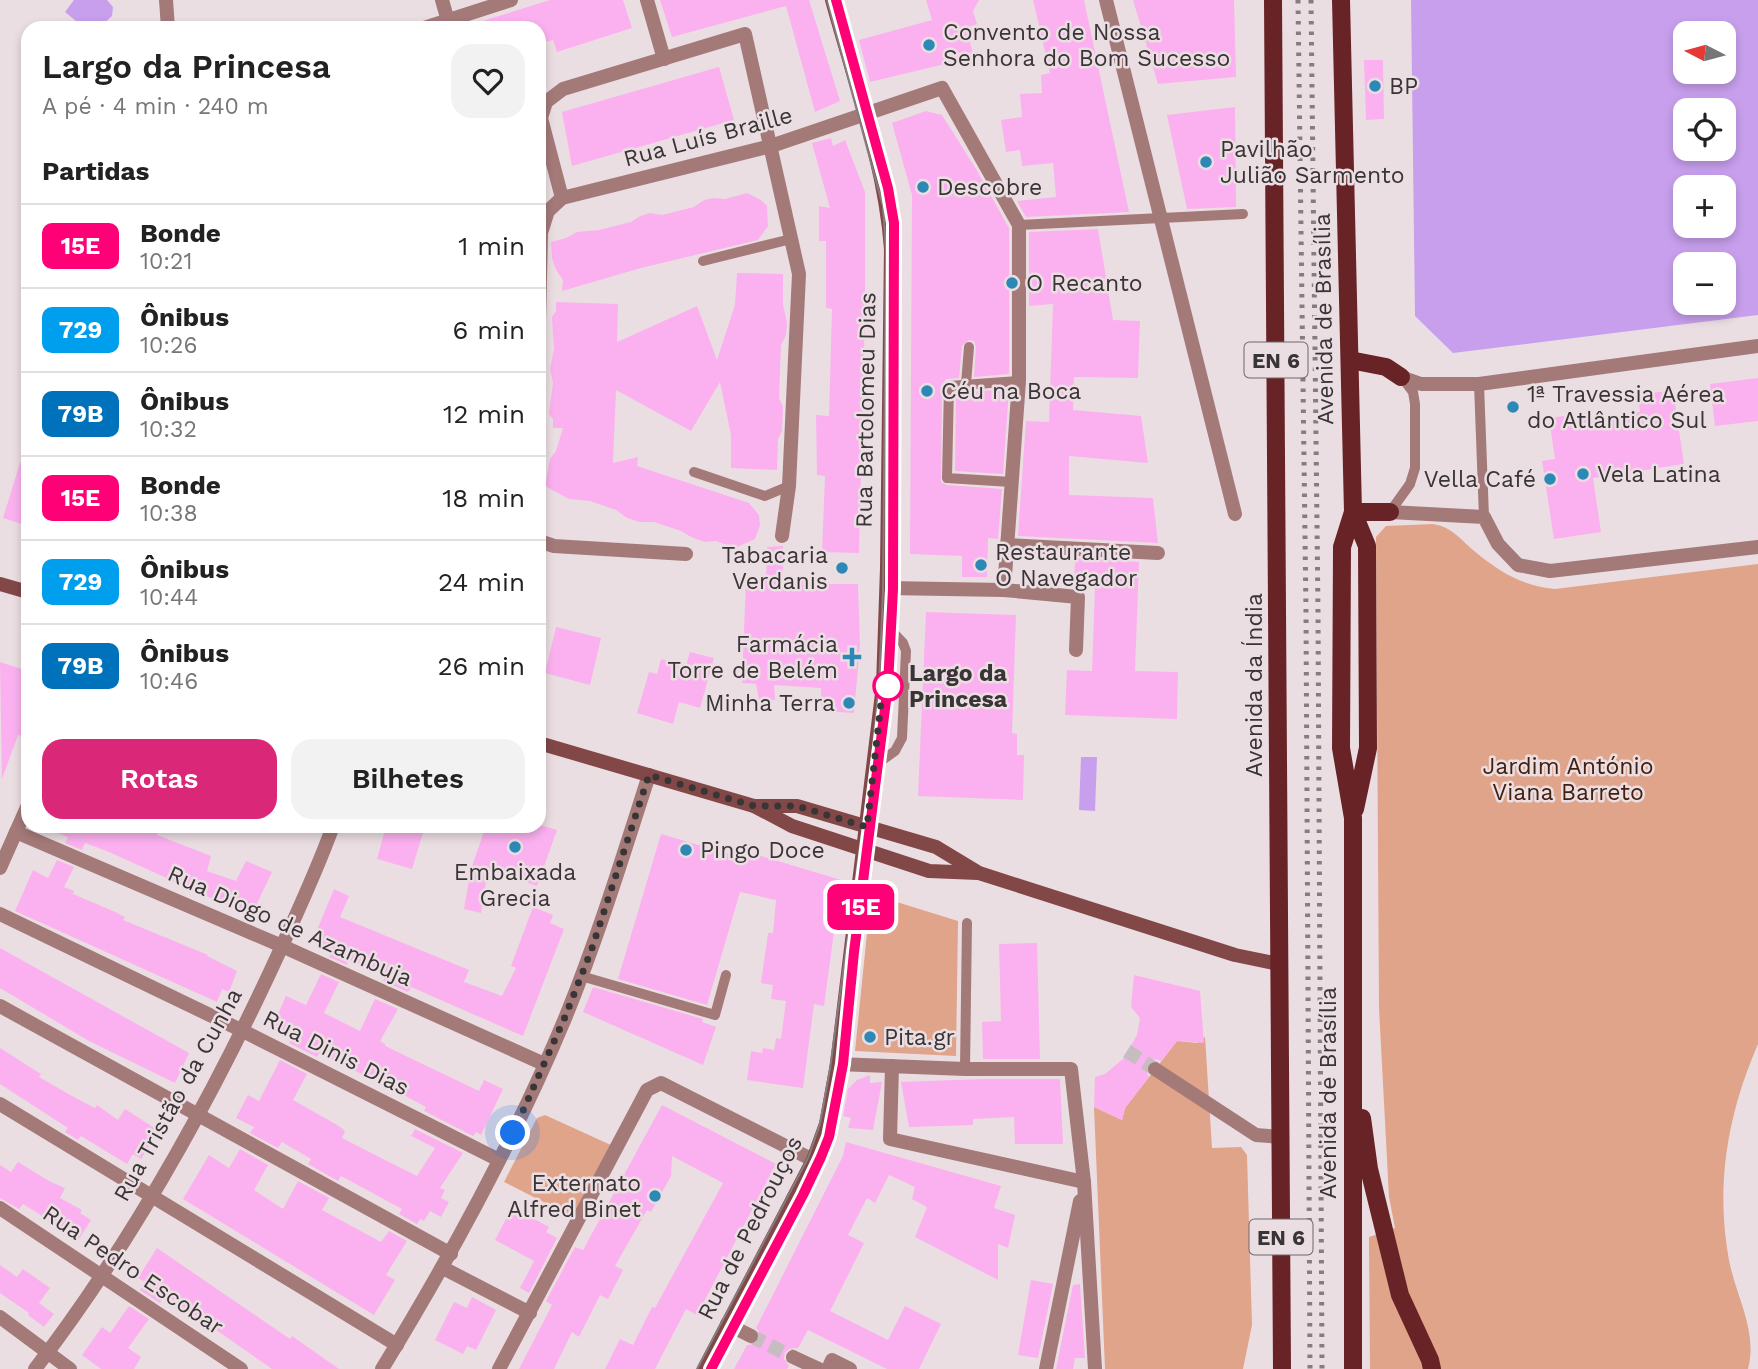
<!DOCTYPE html>
<html lang="pt">
<meta charset="utf-8">
<style>
:root{--surface:#fff;--page:#f2f2f2;--text:#222;--muted:#767676;--line:#e0e0e0;--accent:#db2777}
body{margin:0;font-family:"Work Sans",sans-serif;background:var(--page);color:var(--text);height:100vh;display:flex;flex-direction:column;font-size:26px;white-space:nowrap}
*{box-sizing:border-box;margin:0}
p{font-size:23px;color:var(--muted)}
.icon{flex:none;width:38px;height:38px;fill:none;stroke:currentColor;stroke-width:2;stroke-linecap:round;stroke-linejoin:round}
.map{position:relative;flex:1;overflow:hidden}
.panel{position:absolute;left:21px;top:21px;width:525px;height:812px;display:flex;flex-direction:column;background:var(--surface);border-radius:21px;box-shadow:0 4px 10px #0003}
.panel>*{flex:none}
.badge{padding:0 14px;border-radius:10px;font-size:24px;line-height:46px}
.needle{width:46px;rotate:276deg}
.tools{position:absolute;left:1673px;top:21px;display:grid;gap:14px}
.tools a{display:grid;place-items:center;width:63px;height:63px;border-radius:14px;background:var(--surface);box-shadow:0 4px 10px #0003;font-size:35px}
.you{position:absolute;width:35px;height:35px;margin:-18px;border:5px solid #fff;border-radius:50%;background:#1a73e8;box-shadow:0 0 0 10px #1a73e833}
.map>.badge{position:absolute;translate:-50% -50%;box-shadow:0 0 0 4px #fff}
h2{padding:0 21px;font-size:26px;line-height:63px}
.round{display:grid;place-items:center;flex:none;width:74px;height:74px;border-radius:21px;background:var(--page)}
.head{display:flex;align-items:center;justify-content:space-between;height:119px;padding:0 21px}
h1{font-size:33px;font-weight:600;line-height:52px}
.button{display:flex;gap:14px;margin-top:auto;padding:14px 21px}
.button a{flex:1;height:80px;border-radius:21px;background:var(--accent);color:#fff;font-size:28px;font-weight:600;line-height:80px;text-align:center}
.button a+a{background:var(--page);color:var(--text)}
ul{padding:0;list-style:none}
li{display:flex;align-items:center;gap:21px;height:84px;padding:0 21px;border-top:2px solid var(--line)}
li div{flex:1}
li b{display:block;font-size:26px}
li em{font-style:normal}
li .badge{min-width:77px;font-weight:700;text-align:center}
.map>svg:first-child{display:block}
.green{fill:#dfa48a}
.water{fill:#c89fed;fill-rule:evenodd}
.building{fill:#fbb1ef}
.lines{fill:none;stroke-linecap:round;stroke-linejoin:round}
.street-tunnel{stroke:#c7bcc0;stroke-width:14;stroke-dasharray:14 7;stroke-linecap:butt}
.lane{stroke:#a47a79;stroke-width:10}
.street{stroke:#a47a79;stroke-width:14}
.secondary{stroke:#824848;stroke-width:14}
.primary{stroke:#682326;stroke-width:18}
.tram{stroke:#857c7f;stroke-width:2}
.rail{stroke:#857c7f;stroke-width:5;stroke-dasharray:3.5 7;stroke-linecap:butt}
.line-casing{stroke:#fff;stroke-width:16}
.line{stroke:#f07;stroke-width:10}
.walk{stroke:#393436;stroke-width:7;stroke-dasharray:0 12.6}
.poi-dot{fill:#2e88b5;stroke:#ebdee2;stroke-width:2.5}
.stop-dot{fill:#fff;stroke:#f07;stroke-width:3.5}
.labels{text-anchor:middle;dominant-baseline:central;stroke-width:5;stroke-linejoin:round;paint-order:stroke}
.shield{fill:#ebdee2;stroke:#6e676a;stroke-width:2}
.shield-label{font-size:21px;font-weight:bold;fill:#393436}
.poi-label{font-size:23px;fill:#393436;stroke:#ebdee2;text-anchor:start}
.street-label{font-size:23px;fill:#393436;stroke:#ebdee2}
.stop-label{font-size:23px;font-weight:bold;fill:#393436;stroke:#ebdee2;text-anchor:start}
.park-label{font-size:23px;fill:#422010;stroke:#ebdee2}
</style>
<div class="map">
<svg width="1758" height="1369" viewBox="0 0 1758 1369">
<rect width="100%" height="100%" fill="#ebdee2"/>
<!-- green -->
<g class="green">
<path d="M1433 524C1452 527 1459 538 1473 550 1498 571 1522 586 1555 589L1758 564V1044C1728 1113 1715 1185 1729 1260 1736 1297 1758 1331 1748 1369H1370L1369 1237 1395 1228 1389 1197 1379 1008 1376 537 1386 526Z"/>
<polygon points="871,894 958,921 956,1056 855,1051"/>
<polygon points="1205,1037 1212,1148 1241,1147 1247,1155 1252,1325 1243,1369 1105,1369 1094,1107 1122,1120 1125,1108 1177,1041 1197,1043"/>
<polygon points="545,1115 613,1146 573,1217 504,1182 537,1118"/>
</g>
<!-- water -->
<g class="water">
<polygon points="74,0 107,0 113,7 112,16 100,27 76,21 65,12"/>
<path d="M1411 0H1758V315L1453 353 1415 316ZM1724 33V72H1685V33ZM1724 110V149H1685V110ZM1685 187H1724V226H1685ZM1724 264V303H1685V264Z"/>
<polygon points="1081,757 1097,757 1095,811 1079,810"/>
</g>
<!-- building -->
<g class="building">
<polygon points="550,0 623,0 632,28 557,52 553,40 539,44 539,28 473,28 473,24"/>
<polygon points="660,0 809,0 840,101 815,112 786,6 672,37"/>
<polygon points="926,0 979,0 973,11 977,24 966,28 974,57 870,82 859,40 932,20"/>
<polygon points="1033,0 1084,0 1129,212 1026,217 1017,201 1056,197 1053,163 1022,166 1020,150 1006,152 1001,120 1022,117 1020,94 1042,93 1041,75 1050,73"/>
<polygon points="1133,0 1234,0 1236,77 1158,84"/>
<polygon points="1364,60 1383,60 1384,119 1366,120"/>
<polygon points="719,67 734,120 572,166 562,112"/>
<polygon points="1235,107 1236,207 1187,209 1167,115"/>
<polygon points="926,111 942,115 976,169 1009,228 1009,374 974,377 976,347 974,341 969,340 962,346 959,378 946,379 942,386 941,482 947,485 1002,489 998,539 988,538 987,577 962,577 962,556 910,554 912,195 892,123"/>
<polygon points="831,138 833,146 845,140 865,192 865,310 859,553 822,552 825,476 817,475 816,415 829,416 832,309 826,308 826,241 819,241 819,206 830,208 812,143"/>
<polygon points="747,193 761,200 767,206 768,226 758,240 641,268 562,291 563,280 556,270 552,258 551,242 566,238 577,232 599,230 631,222 640,216 650,213 662,215 694,207 704,200 714,198 725,199"/>
<polygon points="1098,229 1113,320 1140,321 1138,378 1074,377 1073,410 1141,416 1148,463 1069,456 1069,495 1153,498 1158,543 1018,536 1026,421 1049,422 1053,304 1029,306 1029,232"/>
<polygon points="737,273 783,274 783,304 787,323 786,335 781,345 779,398 783,407 782,431 778,439 777,470 731,468 731,435 720,382 691,431 616,390 613,463 638,457 637,466 749,503 759,515 760,525 755,539 735,548 716,541 705,542 691,537 681,531 654,522 640,522 627,518 616,510 590,501 569,499 545,486 550,459 556,451 563,428 553,428 553,419 549,414 553,383 550,369 554,349 552,317 556,311 556,302 618,304 617,342 697,306 717,360 735,305"/>
<polygon points="1758,378 1758,421 1715,426 1710,384"/>
<polygon points="1009,389 1003,474 955,471 956,393"/>
<polygon points="1673,390 1684,464 1593,478 1601,532 1554,539 1542,461 1555,459 1549,418 1585,413 1586,420 1640,412 1638,395"/>
<polygon points="24,450 28,451 28,526 3,518"/>
<polygon points="783,546 783,580 818,580 818,584 858,584 860,645 854,713 821,711 821,688 774,685 775,700 759,700 756,684 742,683 746,581 766,580 767,547"/>
<polygon points="1075,558 1139,562 1135,671 1178,672 1177,719 1065,715 1067,670 1092,671 1095,587 1074,586"/>
<polygon points="926,612 1016,615 1012,733 1017,734 1017,755 1024,755 1023,800 918,796"/>
<polygon points="556,627 601,638 590,685 545,673"/>
<polygon points="690,652 714,658 700,708 679,702 673,724 637,713 649,672 657,674 661,659 686,666"/>
<polygon points="0,662 28,671 28,738 18,735 2,779"/>
<polygon points="44,826 143,826 158,832 157,835 211,856 207,871 236,881 246,861 272,872 251,916 109,852 85,843 82,850 65,843 68,837 44,828"/>
<polygon points="386,826 425,826 412,869 377,859"/>
<polygon points="486,826 544,826 557,830 537,886 488,869 481,913 464,909 471,869"/>
<polygon points="661,834 743,858 745,851 841,880 824,1006 814,1004 803,1088 747,1080 751,1051 762,1053 763,1048 774,1050 776,1038 781,1039 786,1001 771,999 773,985 761,983 768,933 773,933 776,900 740,892 707,1005 618,979"/>
<polygon points="57,860 74,867 64,887 74,891 73,894 113,911 125,917 123,920 208,955 207,956 237,971 229,992 222,989 217,1002 15,911 33,870 48,878"/>
<polygon points="334,889 349,896 340,917 469,970 464,982 502,996 516,968 511,966 533,907 553,915 550,923 564,929 523,1036 411,987 408,992 383,981 386,975 370,968 349,960 347,965 329,957 332,952 317,946 321,937 315,935"/>
<polygon points="1037,943 1040,1059 983,1059 982,1022 1001,1021 999,944"/>
<polygon points="0,948 189,1053 175,1083 89,1041 0,988"/>
<polygon points="321,974 339,982 324,1013 360,1031 375,999 398,1009 380,1041 385,1044 385,1046 479,1091 484,1080 503,1089 481,1135 476,1132 473,1136 424,1111 426,1107 398,1092 319,1053 317,1057 289,1043 291,1039 271,1029 286,996 306,1005"/>
<polygon points="1134,975 1200,991 1204,1043 1177,1041 1161,1061 1155,1059 1147,1063 1145,1069 1149,1077 1125,1108 1122,1120 1094,1107 1095,1077 1105,1074 1123,1059 1137,1035 1140,1018 1131,1007"/>
<polygon points="593,987 703,1019 702,1022 716,1027 703,1065 583,1012"/>
<polygon points="0,1048 41,1074 39,1077 72,1096 95,1108 97,1105 118,1120 125,1109 159,1131 141,1159 133,1154 127,1164 81,1136 78,1140 65,1132 68,1128 0,1084"/>
<polygon points="280,1060 307,1074 293,1100 339,1126 345,1131 342,1138 389,1162 417,1176 435,1148 411,1136 415,1129 463,1153 440,1188 445,1190 441,1198 449,1202 441,1217 430,1211 424,1221 420,1219 417,1224 399,1214 402,1209 341,1176 338,1181 308,1164 311,1159 282,1142 278,1148 250,1133 254,1127 236,1118 248,1095 259,1101"/>
<polygon points="870,1075 870,1083 882,1082 873,1130 848,1128 851,1118 843,1116 848,1089 857,1080"/>
<polygon points="983,1079 1060,1079 1063,1144 1015,1144 1014,1117 973,1119 973,1125 909,1127 901,1082"/>
<polygon points="662,1105 776,1164 697,1315 686,1309 655,1369 605,1369 620,1339 633,1345 652,1307 655,1308 723,1183 672,1156 671,1176 651,1212 647,1210 615,1266 623,1270 608,1299 600,1295 579,1337 572,1332 554,1369 519,1369 552,1305 546,1301 575,1247 583,1250"/>
<polygon points="846,1142 1001,1186 994,1208 1015,1215 1008,1248 998,1244 998,1280 915,1237 927,1207 912,1199 915,1187 889,1175 875,1203 867,1198 848,1235 864,1243 830,1311 888,1340 905,1306 941,1324 919,1369 887,1369 808,1330 798,1348 791,1348 785,1352 784,1359 789,1366 787,1369 734,1369 747,1345 756,1344 760,1340 759,1331 756,1328 843,1156"/>
<polygon points="240,1149 268,1165 254,1190 283,1209 298,1181 329,1198 322,1210 381,1242 389,1231 407,1241 386,1275 395,1280 374,1315 183,1199 209,1155 229,1168"/>
<polygon points="18,1162 49,1181 65,1188 60,1198 82,1210 80,1213 91,1220 79,1239 23,1204 19,1209 0,1198 0,1165 11,1172"/>
<polygon points="512,1207 549,1227 546,1232 557,1238 529,1293 520,1288 534,1261 495,1240"/>
<polygon points="157,1248 290,1339 292,1336 339,1369 272,1369 166,1295 160,1303 140,1290 145,1282 138,1278"/>
<polygon points="0,1265 17,1277 23,1269 50,1288 39,1303 54,1314 44,1327 28,1315 29,1313 0,1293"/>
<polygon points="1031,1280 1053,1284 1038,1358 1018,1355"/>
<polygon points="1080,1284 1085,1358 1075,1358 1073,1369 1056,1369 1073,1285"/>
<polygon points="472,1297 496,1310 476,1350 467,1346 463,1354 435,1340 454,1302 467,1308"/>
<polygon points="129,1306 149,1319 128,1348 141,1357 134,1369 101,1369 82,1355 102,1327 110,1333"/>
</g>
<g class="lines">
<!-- street-tunnel -->
<g class="street-tunnel">
<polyline points="1127,1051 1155,1069"/>
<polyline points="751,1336 793,1357"/>
</g>
<!-- lane -->
<g class="lane">
<polyline points="1019,225 1243,214"/>
<polyline points="703,261 791,239"/>
<polyline points="966,384 969,347"/>
<polyline points="1479,384 1484,517"/>
<polyline points="694,472 765,496 789,486"/>
<polyline points="1011,482 947,478 949,386 1019,381"/>
<polyline points="1390,512 1410,484 1415,468 1415,404 1413,392 1404,380"/>
<polyline points="874,766 895,751 902,738 906,651 903,643 885,624"/>
<polyline points="581,976 715,1015 726,975"/>
<polyline points="965,1069 967,923"/>
</g>
<!-- street -->
<g class="street">
<polyline points="166,0 168,28"/>
<polyline points="442,0 448,21"/>
<polyline points="647,0 664,59"/>
<polyline points="1106,0 1235,514"/>
<polyline points="424,28 511,0"/>
<polyline points="562,198 541,118 546,102 563,89 745,34 799,274 789,486 782,536"/>
<polyline points="539,323 541,233 548,211 562,198 771,146 942,88 1019,225 1019,381 1004,590"/>
<polyline points="1401,377 1421,384 1479,384 1758,346"/>
<polyline points="1390,512 1484,517 1498,544 1518,565 1550,571 1758,547"/>
<polyline points="539,541 554,546 686,554"/>
<polyline points="1006,545 1158,553"/>
<polyline points="887,588 1004,590 1078,597 1076,650"/>
<polyline points="16,832 282,946 544,1064"/>
<polyline points="0,868 28,805"/>
<polyline points="0,914 243,1031 499,1160"/>
<polyline points="0,1006 451,1254"/>
<polyline points="837,1064 965,1069 1071,1069 1084,1182 1095,1369"/>
<polyline points="892,1066 890,1139 1084,1182"/>
<polyline points="1155,1069 1256,1135 1280,1137"/>
<polyline points="0,1104 397,1345"/>
<polyline points="0,1208 241,1369"/>
<polyline points="443,1268 530,1313"/>
<polyline points="0,1317 70,1369"/>
<polyline points="727,1324 751,1336"/>
<polyline points="793,1357 819,1369"/>
<path d="M35 1369C128 1248 205 1111 270 972 292 924 315 876 333 826"/>
<path d="M382 1369C451 1256 515 1139 566 1016 598 937 623 856 649 775"/>
<polyline points="499,1369 647,1090 661,1083 813,1160"/>
<polyline points="828,1369 832,1360 850,1369"/>
<polyline points="1046,1369 1080,1201"/>
</g>
<!-- secondary -->
<g class="secondary">
<polyline points="0,584 28,592"/>
<polyline points="539,743 754,806 792,826 929,871 978,873"/>
<polyline points="754,806 797,806 936,847 979,873 1235,955 1279,964"/>
<path d="M704 1369 813 1160 826 1124 837 1064 883 685 887 568 891 249C885 165 854 81 832 0"/>
</g>
<!-- primary -->
<g class="primary">
<polyline points="1273,0 1282,1369"/>
<polyline points="1341,0 1353,512 1342,547 1341,748 1353,818 1353,1369"/>
<polyline points="1350,360 1386,367 1401,377"/>
<polyline points="1353,512 1367,546 1368,748 1355,809"/>
<polyline points="1353,512 1390,512"/>
<polyline points="1362,1118 1369,1169 1400,1295 1430,1360 1432,1369"/>
</g>
<!-- tram -->
<g class="tram">
<polyline points="697,1369 808,1158 820,1124 830,1069 872,756 879,684 883,592 886,250 883,206 879,192 827,0"/>
<polyline points="711,1369 803,1196 829,1137 843,1064 852,969"/>
</g>
<!-- rail -->
<g class="rail">
<polyline points="1298,0 1306,612 1310,1369"/>
<polyline points="1311,0 1318,612 1322,1369"/>
</g>
</g>
<g class="lines">
<defs>
<polyline id="line" points="711,1369 803,1195 821,1157 829,1137 843,1064 854,952 888,685 893,589 894,223 888,188 836,0"/>
</defs>
<!-- line casing -->
<use href="#line" class="line-casing"/>
<!-- line -->
<use href="#line" class="line"/>
<!-- walk -->
<polyline class="walk" points="513,1133 565,1017 591,951 649,775 754,806 797,806 867,827 883,685 888,686"/>
</g>
<!-- markers -->
<g class="poi-dot">
<circle cx="929" cy="45" r="7"/>
<circle cx="1375" cy="86" r="7"/>
<circle cx="1206" cy="162" r="7"/>
<circle cx="923" cy="187" r="7"/>
<circle cx="1012" cy="283" r="7"/>
<circle cx="927" cy="391" r="7"/>
<circle cx="1513" cy="407" r="7"/>
<circle cx="1583" cy="474" r="7"/>
<circle cx="1550" cy="479" r="7"/>
<circle cx="981" cy="565" r="7"/>
<circle cx="842" cy="568" r="7"/>
<path d="M848.5 646.5h7v7h7v7h-7v7h-7v-7h-7v-7h7z"/>
<circle cx="849" cy="703" r="7"/>
<circle cx="515" cy="847" r="7"/>
<circle cx="686" cy="850" r="7"/>
<circle cx="870" cy="1037" r="7"/>
<circle cx="655" cy="1196" r="7"/>
</g>
<circle class="stop-dot" cx="888" cy="686" r="14"/>
<g class="labels">
<!-- shield labels -->
<g class="shield">
<rect x="1244.5" y="342.5" width="63" height="35" rx="5"/>
<rect x="1249.5" y="1219.5" width="63" height="35" rx="5"/>
</g>
<g class="shield-label">
<text x="1276" y="360">EN 6</text>
<text x="1281" y="1237">EN 6</text>
</g>
<!-- poi labels -->
<g class="poi-label">
<text x="943" y="32">Convento de Nossa<tspan x="943" dy="26">Senhora do Bom Sucesso</tspan></text>
<text x="1389" y="86">BP</text>
<text x="1220" y="149">Pavilhão<tspan x="1220" dy="26">Julião Sarmento</tspan></text>
<text x="937" y="187">Descobre</text>
<text x="1026" y="283">O Recanto</text>
<text x="941" y="391">Céu na Boca</text>
<text x="1527" y="394">1ª Travessia Aérea<tspan x="1527" dy="26">do Atlântico Sul</tspan></text>
<text x="1597" y="474">Vela Latina</text>
<text x="1536" y="479" text-anchor="end">Vella Café</text>
<text x="995" y="552">Restaurante<tspan x="995" dy="26">O Navegador</tspan></text>
<text x="828" y="555" text-anchor="end">Tabacaria<tspan x="828" dy="26">Verdanis</tspan></text>
<text x="838" y="644" text-anchor="end">Farmácia<tspan x="838" dy="26">Torre de Belém</tspan></text>
<text x="835" y="703" text-anchor="end">Minha Terra</text>
<text x="700" y="850">Pingo Doce</text>
<text x="515" y="872" text-anchor="middle">Embaixada<tspan x="515" dy="26">Grecia</tspan></text>
<text x="884" y="1037">Pita.gr</text>
<text x="641" y="1183" text-anchor="end">Externato<tspan x="641" dy="26">Alfred Binet</tspan></text>
</g>
<!-- street labels -->
<g class="street-label">
<text transform="translate(708 137) rotate(-15)">Rua Luís Braille</text>
<text transform="translate(1324 319) rotate(-91)">Avenida de Brasília</text>
<text transform="translate(866 410) rotate(-89)">Rua Bartolomeu Dias</text>
<text transform="translate(1254 685) rotate(-90)">Avenida da Índia</text>
<text transform="translate(290 926) rotate(24)">Rua Diogo de Azambuja</text>
<text transform="translate(336 1053) rotate(27)">Rua Dinis Dias</text>
<text transform="translate(1328 1093) rotate(-90)">Avenida de Brasília</text>
<text transform="translate(178 1095) rotate(-61)">Rua Tristão da Cunha</text>
<text transform="translate(750 1228) rotate(-63)">Rua de Pedrouços</text>
<text transform="translate(133 1270) rotate(34)">Rua Pedro Escobar</text>
</g>
<!-- stop labels -->
<g class="stop-label">
<text x="909" y="673">Largo da<tspan x="909" dy="26">Princesa</tspan></text>
</g>
<!-- park labels -->
<g class="park-label">
<text x="1568" y="766">Jardim António<tspan x="1568" dy="26">Viana Barreto</tspan></text>
</g>
</g>
</svg>
<div class="tools">
<a><svg class="needle" viewBox="-14 -14 28 28"><path d="M0-13l5 13h-10z" fill="#e53935"/><path d="M0 13l5-13h-10z" fill="#767676"/></svg></a>
<a><svg class="icon" aria-label="locate" viewBox="0 0 24 24"><circle cx="12" cy="12" r="6"/><path d="M12 2v4M12 18v4M2 12h4M18 12h4"/></svg></a>
<a>+</a>
<a>−</a>
</div>
<div class="you" style="left:513px;top:1133px"></div>
<b class="badge" style="left:861px;top:907px;background:#f07;color:#fff">15E</b>
<section class="panel">
<div class="head"><div><h1>Largo da Princesa</h1><p>A pé · 4 min · 240 m</p></div><a class="round"><svg class="icon" aria-label="heart" viewBox="0 0 24 24"><path d="M12 20l-8-8c-3-5 5-10 8-4 3-6 11-1 8 4z"/></svg></a></div>
<h2>Partidas</h2>
<ul>
<li><span class="badge" style="background:#f07;color:#fff">15E</span><div><b>Bonde</b><p>10:21</p></div><em>1 min</em></li>
<li><span class="badge" style="background:#009fee;color:#fff">729</span><div><b>Ônibus</b><p>10:26</p></div><em>6 min</em></li>
<li><span class="badge" style="background:#0072bc;color:#fff">79B</span><div><b>Ônibus</b><p>10:32</p></div><em>12 min</em></li>
<li><span class="badge" style="background:#f07;color:#fff">15E</span><div><b>Bonde</b><p>10:38</p></div><em>18 min</em></li>
<li><span class="badge" style="background:#009fee;color:#fff">729</span><div><b>Ônibus</b><p>10:44</p></div><em>24 min</em></li>
<li><span class="badge" style="background:#0072bc;color:#fff">79B</span><div><b>Ônibus</b><p>10:46</p></div><em>26 min</em></li>
</ul>
<div class="button"><a>Rotas</a><a>Bilhetes</a></div>
</section>
</div>
